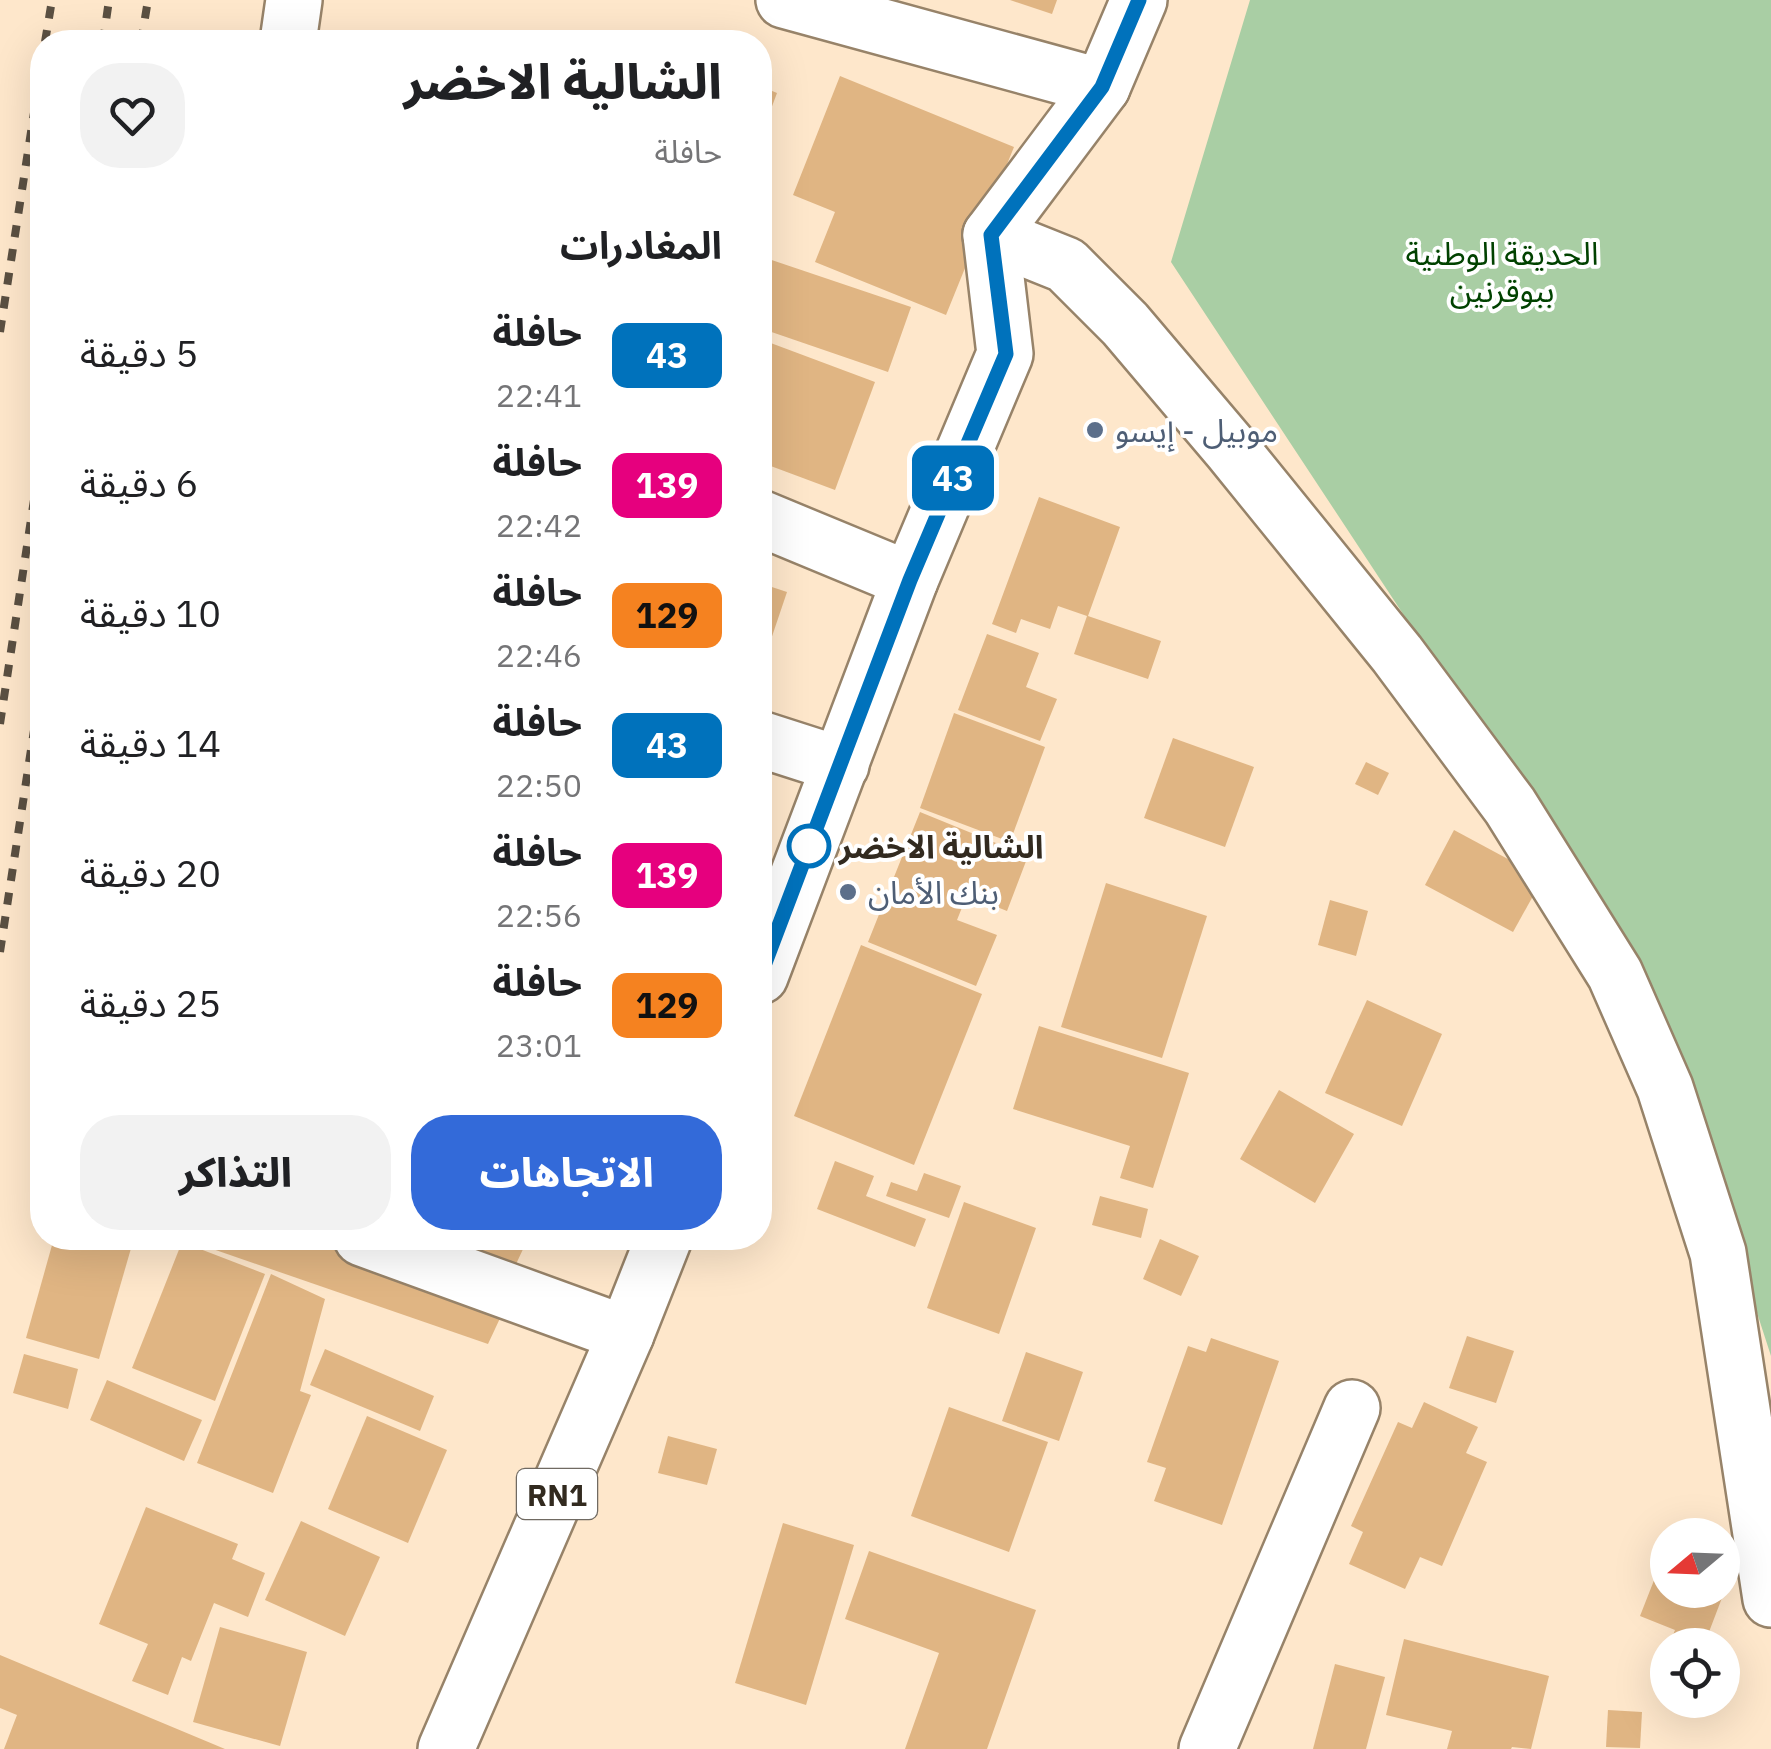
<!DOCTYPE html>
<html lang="ar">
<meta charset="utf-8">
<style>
:root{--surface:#fff;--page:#f2f2f2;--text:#202124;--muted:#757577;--accent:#336ad9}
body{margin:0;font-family:"IBM Plex Sans","Noto Sans Arabic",sans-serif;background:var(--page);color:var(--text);direction:rtl;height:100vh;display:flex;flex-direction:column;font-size:38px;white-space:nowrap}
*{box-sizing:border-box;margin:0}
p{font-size:32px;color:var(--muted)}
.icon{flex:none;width:55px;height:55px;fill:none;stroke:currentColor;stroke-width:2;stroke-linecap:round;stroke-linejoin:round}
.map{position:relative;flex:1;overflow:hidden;direction:ltr}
.side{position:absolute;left:30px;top:30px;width:742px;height:1220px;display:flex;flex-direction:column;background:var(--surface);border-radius:40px;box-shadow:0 10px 40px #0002;direction:rtl}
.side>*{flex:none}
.badge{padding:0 20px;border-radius:15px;font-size:35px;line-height:65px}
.needle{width:65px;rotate:251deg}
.tools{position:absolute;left:1650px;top:1518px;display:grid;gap:20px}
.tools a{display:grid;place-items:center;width:90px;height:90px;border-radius:50%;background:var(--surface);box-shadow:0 10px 40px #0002;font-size:50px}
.map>.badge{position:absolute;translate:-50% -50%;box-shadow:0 0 0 5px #fff}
h2{padding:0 50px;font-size:38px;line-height:90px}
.round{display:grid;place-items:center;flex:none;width:105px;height:105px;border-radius:40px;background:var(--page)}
.headline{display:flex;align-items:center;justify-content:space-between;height:170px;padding:0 50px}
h1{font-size:48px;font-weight:800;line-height:75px}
.primary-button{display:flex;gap:20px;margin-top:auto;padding:20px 50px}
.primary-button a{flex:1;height:115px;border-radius:40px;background:var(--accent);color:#fff;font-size:40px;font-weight:800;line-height:115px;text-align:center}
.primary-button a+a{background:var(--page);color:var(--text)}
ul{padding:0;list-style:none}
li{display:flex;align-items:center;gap:30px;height:130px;padding:0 50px}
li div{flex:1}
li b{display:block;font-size:38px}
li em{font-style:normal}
li .badge{min-width:110px;font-weight:700;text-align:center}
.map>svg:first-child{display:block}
.green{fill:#a9cea4}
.building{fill:#e0b583}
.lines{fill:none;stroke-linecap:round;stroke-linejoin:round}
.minor-casing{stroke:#978369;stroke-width:60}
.major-casing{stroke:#978369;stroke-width:60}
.minor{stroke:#fff;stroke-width:55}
.major{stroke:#fff;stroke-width:55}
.rail{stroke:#5b5042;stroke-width:8;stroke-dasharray:12 12;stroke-linecap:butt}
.line-casing{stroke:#fff;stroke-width:22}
.line{stroke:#0072bc;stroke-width:15}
.service-dot{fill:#5c6f8a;stroke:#fff;stroke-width:4}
.stop-dot{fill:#fff;stroke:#0072bc;stroke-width:5}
.labels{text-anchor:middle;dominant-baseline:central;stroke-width:8;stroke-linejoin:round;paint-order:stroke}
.shield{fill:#fff;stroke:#706a62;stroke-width:2.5}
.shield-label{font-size:30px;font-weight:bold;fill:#322a1f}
.park-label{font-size:32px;fill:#014200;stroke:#fff}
.service-label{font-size:32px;fill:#4e5e75;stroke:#fff;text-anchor:start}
.stop-label{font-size:32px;font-weight:bold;fill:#322a1f;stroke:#fff;text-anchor:start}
</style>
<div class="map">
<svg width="1771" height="1749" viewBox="0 0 1771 1749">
<rect width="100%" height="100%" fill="#fee7cb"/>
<!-- green -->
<polygon class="green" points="1250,0 1771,0 1771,1356 1689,1103 1554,843 1171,262"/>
<!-- building -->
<g class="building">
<polygon points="1010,0 1057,0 1052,14"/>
<polygon points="840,76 1014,147 946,315 815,262 835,212 793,195"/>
<polygon points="760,86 777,93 760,138"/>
<polygon points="760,256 911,307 888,372 760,328"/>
<polygon points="760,339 875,382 835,490 760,462"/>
<polygon points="1039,497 1120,527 1088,616 1161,641 1148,679 1074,654 1087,616 1058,606 1050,629 1021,619 1016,633 992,624"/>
<polygon points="760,583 787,592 761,669 760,668"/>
<polygon points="987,634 1039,653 1026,687 1057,699 1040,741 958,710"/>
<polygon points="954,713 1045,747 1010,842 920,808"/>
<polygon points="1173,738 1254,767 1225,847 1144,818"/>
<polygon points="1366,762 1389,773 1378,795 1355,784"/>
<polygon points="920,812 1028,856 1007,911 967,895 957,920 997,935 976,986 868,942"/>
<polygon points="1454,830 1543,878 1513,932 1425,885"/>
<polygon points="1106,883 1207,916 1162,1058 1061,1027"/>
<polygon points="1330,900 1368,911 1356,956 1318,945"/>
<polygon points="861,945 982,994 914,1165 794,1116"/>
<polygon points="1367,1000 1442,1034 1402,1126 1325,1093"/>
<polygon points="1039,1026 1189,1073 1153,1188 1120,1178 1130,1146 1013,1109"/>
<polygon points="1279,1090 1354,1134 1315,1203 1240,1159"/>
<polygon points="835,1161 874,1176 866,1196 926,1219 915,1247 817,1209"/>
<polygon points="924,1173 961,1186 949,1218 886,1196 891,1182 917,1191"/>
<polygon points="1100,1196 1148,1209 1141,1238 1092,1225"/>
<polygon points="964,1202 1036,1228 999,1334 927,1308"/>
<polygon points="54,1238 134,1238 99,1359 26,1338"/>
<polygon points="181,1238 338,1238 509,1299 488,1344"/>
<polygon points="432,1238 504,1238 524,1247 509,1279"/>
<polygon points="1160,1239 1199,1256 1181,1296 1143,1279"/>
<polygon points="182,1242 265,1274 215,1401 132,1368"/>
<polygon points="271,1274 325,1299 300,1391 311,1395 273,1493 197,1463"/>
<polygon points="1467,1336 1514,1351 1496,1403 1449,1388"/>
<polygon points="1211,1338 1279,1361 1222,1525 1154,1501 1166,1468 1147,1462 1188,1346 1206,1352"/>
<polygon points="325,1349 434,1396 420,1431 310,1385"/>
<polygon points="1026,1352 1083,1372 1059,1441 1002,1421"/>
<polygon points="24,1354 78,1369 68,1409 13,1393"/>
<polygon points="107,1380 202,1420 184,1461 90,1420"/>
<polygon points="1424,1402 1478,1427 1466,1453 1487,1462 1442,1566 1420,1557 1405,1589 1349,1564 1363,1532 1351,1526 1398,1422 1412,1428"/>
<polygon points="949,1407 1048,1442 1009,1552 911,1516"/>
<polygon points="367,1416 447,1450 408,1543 328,1509"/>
<polygon points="668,1436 717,1449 707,1485 658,1473"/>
<polygon points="146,1507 238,1544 232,1559 265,1573 248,1617 214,1603 191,1661 182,1657 168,1695 132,1681 148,1644 99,1624"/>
<polygon points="301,1521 380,1557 345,1636 265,1600"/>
<polygon points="783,1523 854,1545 806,1705 735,1683"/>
<polygon points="869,1551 1036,1610 987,1749 905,1749 939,1653 845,1619"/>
<polygon points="1660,1565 1668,1568 1668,1590 1725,1590 1704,1645 1669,1645 1675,1630 1640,1616"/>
<polygon points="220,1627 307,1652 280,1746 193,1722"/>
<polygon points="1404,1639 1549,1676 1531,1749 1512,1747 1511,1749 1447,1749 1452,1731 1386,1715"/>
<polygon points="1667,1650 1668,1650 1668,1686 1655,1681"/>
<polygon points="0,1655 225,1749 4,1749 17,1715 0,1708"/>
<polygon points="1335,1664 1385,1677 1366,1749 1313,1749"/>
<polygon points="1608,1710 1642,1712 1640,1748 1606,1747"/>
</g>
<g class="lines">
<defs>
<g id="minor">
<polyline points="784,0 1102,87"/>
<polyline points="288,42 294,0"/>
<polyline points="991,235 1066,265 1125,324 1231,449 1397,654 1510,806 1615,974 1665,1088 1718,1253 1771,1599"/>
<polyline points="760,518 910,580"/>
<polyline points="760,739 841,765"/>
<polyline points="362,1238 626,1334"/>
<polyline points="1207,1749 1352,1408"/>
</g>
<g id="major">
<polyline points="760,976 910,580 1005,354 991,235 1102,87 1139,0"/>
<polyline points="446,1749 626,1334 664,1238"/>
</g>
</defs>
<!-- minor casing -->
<use href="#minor" class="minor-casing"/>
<!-- major casing -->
<use href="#major" class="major-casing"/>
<!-- minor -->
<use href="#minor" class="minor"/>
<!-- major -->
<use href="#major" class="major"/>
<!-- rail -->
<g class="rail">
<polyline points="45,42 52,0"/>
<polyline points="103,42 109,0"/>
<polyline points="141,42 148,0"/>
<polyline points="0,332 42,61"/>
<polyline points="0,724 42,447"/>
<polyline points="0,952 42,678"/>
</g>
</g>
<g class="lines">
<defs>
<polyline id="line" points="760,976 910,580 1006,354 991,235 1102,87 1139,0"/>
</defs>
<!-- line casing -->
<use href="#line" class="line-casing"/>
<!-- line -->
<use href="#line" class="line"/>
</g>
<!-- markers -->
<g class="service-dot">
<circle cx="1095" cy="430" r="10"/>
<circle cx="848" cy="892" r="10"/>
</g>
<circle class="stop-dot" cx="809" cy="846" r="20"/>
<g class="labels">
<!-- shield labels -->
<rect class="shield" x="517" y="1469" width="80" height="50" rx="8"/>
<g class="shield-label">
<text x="557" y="1494">RN1</text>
</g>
<!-- park labels -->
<g class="park-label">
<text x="1502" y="253">الحديقة الوطنية<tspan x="1502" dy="37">ببوقرنين</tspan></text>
</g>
<!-- service labels -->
<g class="service-label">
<text x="1115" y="430">موبيل - إيسو</text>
<text x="868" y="892">بنك الأمان</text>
</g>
<!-- stop labels -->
<g class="stop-label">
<text x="839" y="846">الشالية الاخضر</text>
</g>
</g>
</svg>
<div class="tools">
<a><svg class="needle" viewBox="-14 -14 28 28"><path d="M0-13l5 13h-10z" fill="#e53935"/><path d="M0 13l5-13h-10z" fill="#757577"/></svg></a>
<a><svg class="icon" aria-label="locate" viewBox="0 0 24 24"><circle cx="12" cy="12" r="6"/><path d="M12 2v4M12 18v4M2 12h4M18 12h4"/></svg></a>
</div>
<b class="badge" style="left:953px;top:478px;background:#0072bc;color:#fff">43</b>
<section class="side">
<div class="headline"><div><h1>الشالية الاخضر</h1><p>حافلة</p></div><a class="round"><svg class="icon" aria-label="heart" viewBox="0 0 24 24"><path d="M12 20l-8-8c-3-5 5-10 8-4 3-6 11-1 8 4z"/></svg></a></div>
<h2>المغادرات</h2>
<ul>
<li><span class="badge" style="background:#0072bc;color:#fff">43</span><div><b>حافلة</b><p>22:41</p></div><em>5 دقيقة</em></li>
<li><span class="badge" style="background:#e6007e;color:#fff">139</span><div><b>حافلة</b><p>22:42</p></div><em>6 دقيقة</em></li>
<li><span class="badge" style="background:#f58220;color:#111">129</span><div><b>حافلة</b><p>22:46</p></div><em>10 دقيقة</em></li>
<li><span class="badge" style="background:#0072bc;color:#fff">43</span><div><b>حافلة</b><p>22:50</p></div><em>14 دقيقة</em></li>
<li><span class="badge" style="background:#e6007e;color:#fff">139</span><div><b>حافلة</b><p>22:56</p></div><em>20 دقيقة</em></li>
<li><span class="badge" style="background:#f58220;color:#111">129</span><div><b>حافلة</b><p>23:01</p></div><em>25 دقيقة</em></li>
</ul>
<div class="primary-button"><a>الاتجاهات</a><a>التذاكر</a></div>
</section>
</div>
